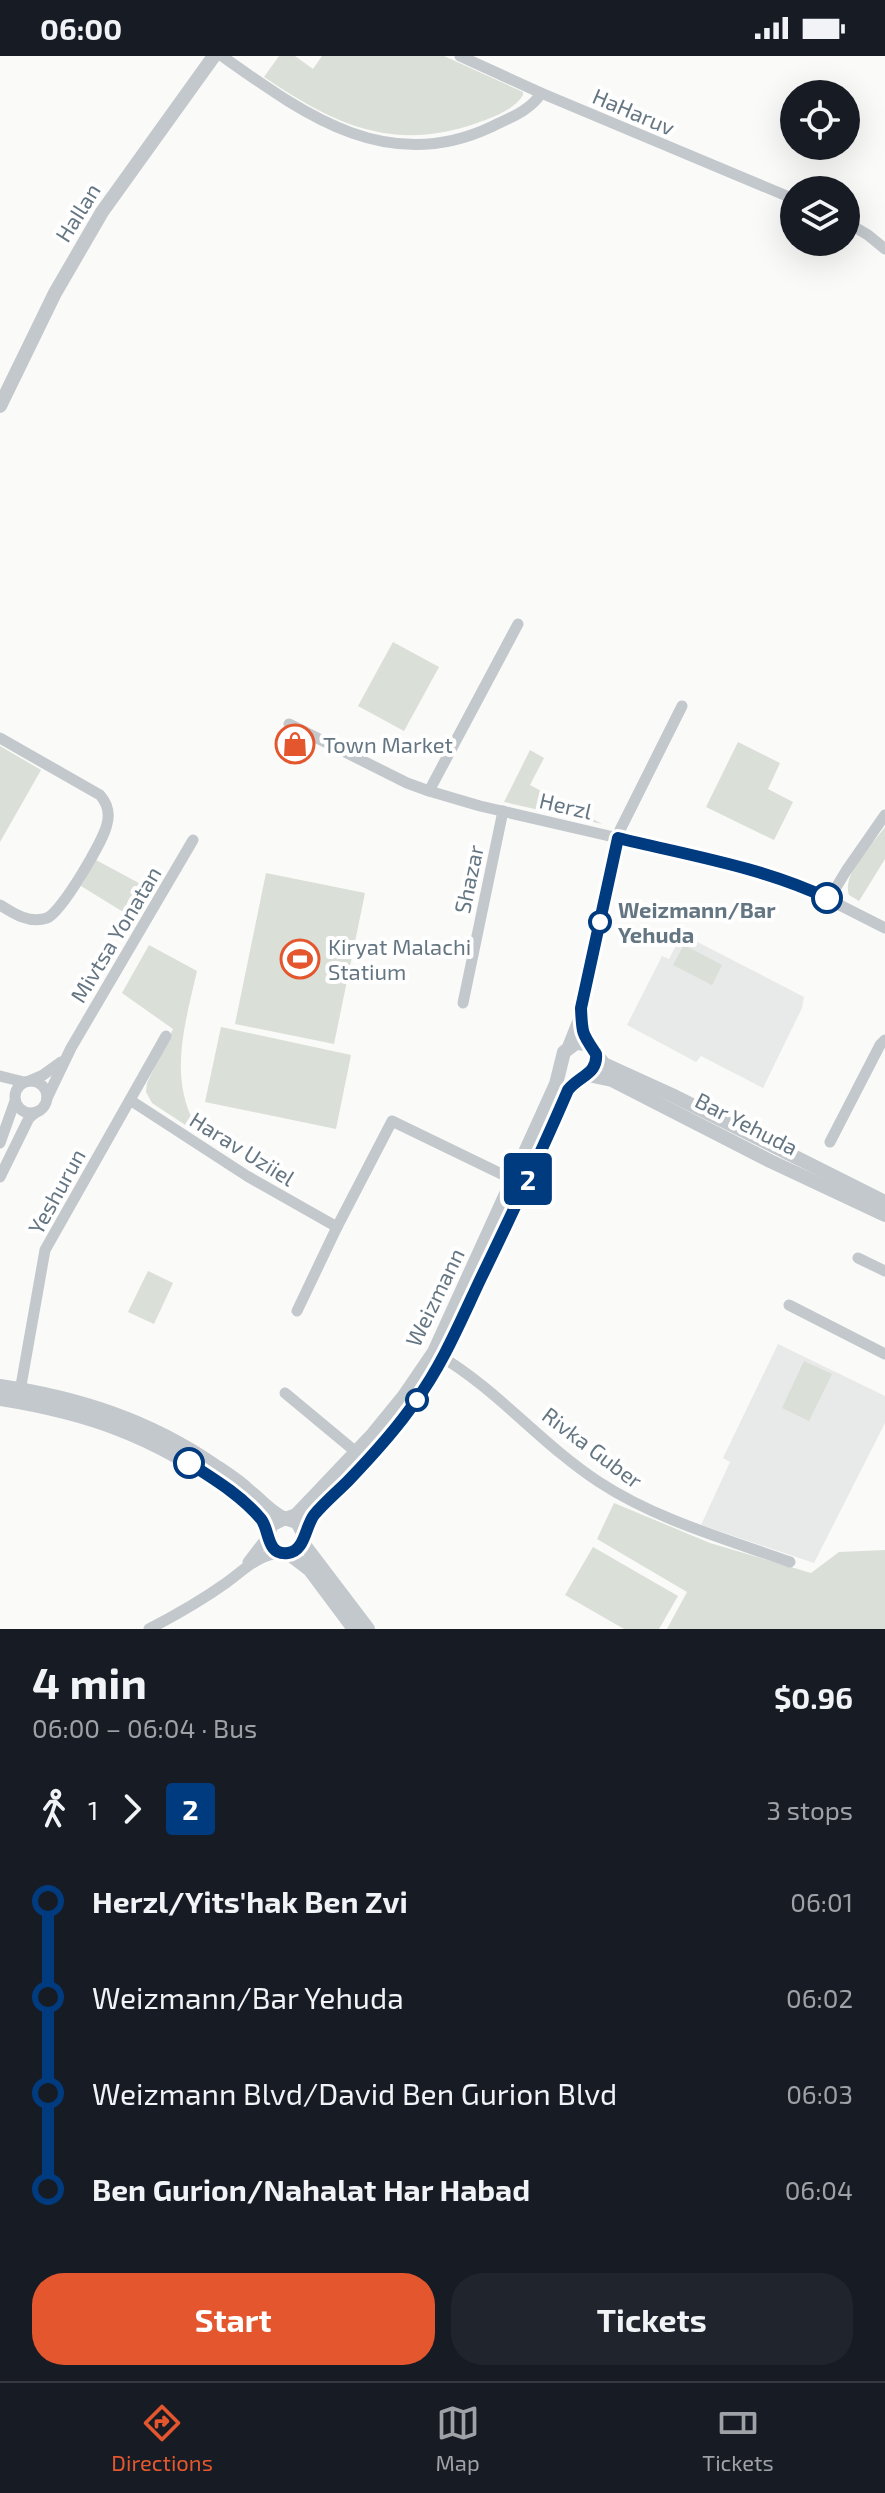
<!DOCTYPE html>
<meta charset="utf-8">
<style>
:root{--surface:#171b24;--page:#20242c;--text:#f1f3f6;--muted:#9ea1a6;--line:#363941;--accent:#e4572e}
body{margin:0;font-family:"Exo 2",sans-serif;background:var(--page);color:var(--text);height:100vh;display:flex;flex-direction:column;font-size:30px;white-space:nowrap}
*{box-sizing:border-box;margin:0}
p{font-size:26px;color:var(--muted)}
.icon{flex:none;width:44px;height:44px;fill:none;stroke:currentColor;stroke-width:2;stroke-linecap:round;stroke-linejoin:round}
.map{position:relative;height:1573px;overflow:hidden}
.panel{display:flex;flex-direction:column;background:var(--surface);flex:1}
.panel>*{flex:none}
.badge{padding:0 16px;border-radius:6px;font-size:28px;line-height:52px}
.controls{position:absolute;left:780px;top:24px;display:grid;gap:16px}
.controls a{display:grid;place-items:center;width:80px;height:80px;border-radius:50%;background:var(--surface);box-shadow:0 8px 32px #0002;font-size:40px}
.map>.badge{position:absolute;translate:-50% -50%;box-shadow:0 0 0 4px #fff}
.legs{display:flex;align-items:center;gap:12px;height:88px;padding:0 32px;font-size:26px}
.legs p{margin-inline-start:auto}
.headline{display:flex;align-items:center;justify-content:space-between;height:136px;padding:0 32px}
h1{font-size:44px;font-weight:700;line-height:60px}
.primary-button{display:flex;gap:16px;margin-top:auto;padding:16px 32px}
.primary-button a{flex:1;height:92px;border-radius:32px;background:var(--accent);color:#fff;font-size:32px;font-weight:700;line-height:92px;text-align:center}
.primary-button a+a{background:var(--page);color:var(--text)}
ul{padding:0 32px;list-style:none}
li{display:flex;align-items:center;gap:28px;height:96px;font-size:30px}
li i{display:grid;place-items:center;width:12px;height:100%;margin:0 10px;background:currentColor}
li i::after{content:'';width:20px;height:20px;margin:-10px;border:6px solid;border-radius:50%;background:var(--surface)}
li p{margin-inline-start:auto}
li:first-child i{background:linear-gradient(#0000 50%,currentColor 0)}
li:last-child i{background:linear-gradient(currentColor 50%,#0000 0)}
.status{display:flex;justify-content:space-between;align-items:center;height:56px;padding:0 40px;background:var(--surface);direction:ltr}
.status svg{height:22px;fill:currentColor}
.dock{display:flex;justify-content:space-around;align-items:center;height:112px;border-top:2px solid var(--line);background:var(--surface);font-size:22px;color:var(--muted)}
.dock a{display:grid;justify-items:center;gap:4px}
.dock .on{color:var(--accent)}
.map>svg:first-child{display:block}
.built{fill:#e8e9e9}
.green{fill:#dadfd7}
.lines{fill:none;stroke-linecap:round;stroke-linejoin:round}
.minor{stroke:#c3c8cc;stroke-width:11}
.tertiary{stroke:#c3c8cc;stroke-width:14}
.line-1-casing{stroke:#fff;stroke-width:18}
.line-1{stroke:#003b80;stroke-width:12}
.stop-1-dot{fill:#fff;stroke:#003b80;stroke-width:4}
.labels{text-anchor:middle;dominant-baseline:central;stroke-width:8;stroke-linejoin:round;paint-order:stroke}
.street-label{font-size:22px;fill:#657683;stroke:#fff}
.poi-label{font-size:22px;fill:#657683;stroke:#fff;text-anchor:start}
.stop-label{font-size:22px;font-weight:bold;fill:#657683;stroke:#fff;text-anchor:start}
</style>
<div class="status"><b>06:00</b><svg viewBox="0 0 49 12"><path d="M0 12V9h3v3zM5 12V6h3v6zM10 12V3h3v9zM15 12V0h3v12zM26 1h20v11H26zM47 4h2v5h-2z"/></svg></div>
<div class="map">
<svg width="885" height="1573" viewBox="0 0 885 1573">
<rect width="100%" height="100%" fill="#fafaf8"/>
<!-- built -->
<g class="built">
<polygon points="682,878 804,941 802,952 763,1032 701,1000 696,1006 627,969 662,900 669,903"/>
<polygon points="778,1288 885,1340 885,1367 814,1507 701,1469 730,1406 723,1402"/>
</g>
<!-- green -->
<g class="green">
<path d="M279 0H295L313 13 322 0H444L523 36V39C514 54 492 62 477 67 392 97 334 68 264 21Z"/>
<polygon points="393,586 439,611 404,675 358,650"/>
<polygon points="738,686 780,707 768,733 793,746 774,784 706,751"/>
<polygon points="0,690 41,714 0,786"/>
<polygon points="530,694 544,702 530,729 602,768 504,746"/>
<path d="M885 771V803L859 845 849 839C842 816 872 789 885 771Z"/>
<polygon points="96,804 150,833 133,862 81,830"/>
<polygon points="266,817 365,837 334,988 235,968"/>
<path d="M149 889 197 915C184 972 166 1028 202 1080L152 1047 146 1036 147 1027 173 973 122 937Z"/>
<polygon points="684,889 722,909 712,929 673,909"/>
<polygon points="221,971 351,999 336,1073 205,1046"/>
<polygon points="148,1215 173,1227 154,1268 128,1256"/>
<polygon points="804,1305 832,1318 809,1365 782,1352"/>
<polygon points="614,1447 710,1487 811,1517 839,1496 885,1494 885,1573 667,1573 687,1536 597,1483"/>
<polygon points="593,1491 678,1540 659,1573 624,1573 565,1539"/>
</g>
<g class="lines">
<!-- minor -->
<g class="minor">
<path d="M222 0C304 58 387 120 491 71 507 63 532 54 541 37"/>
<polyline points="460,0 541,37 794,143"/>
<polyline points="846,166 868,179 885,193"/>
<polyline points="289,668 407,727 429,735 480,750 618,782 786,826 814,836 885,872"/>
<path d="M0 682 100 739C107 747 110 757 107 768 104 784 61 857 47 862 30 868 14 858 0 849"/>
<polyline points="429,735 518,568"/>
<polyline points="829,843 846,815 885,759"/>
<polyline points="463,947 503,755"/>
<polyline points="567,992 579,962 620,774 682,650"/>
<polyline points="0,1020 24,1026"/>
<circle cx="31" cy="1041" r="16"/>
<polyline points="29,1025 43,1019 61,1006"/>
<polyline points="47,1042 71,992 193,784"/>
<polyline points="130,1044 247,1120 337,1171"/>
<polyline points="830,1086 880,989 885,984"/>
<polyline points="0,1087 15,1045"/>
<polyline points="0,1121 29,1062 36,1056"/>
<polyline points="858,1202 885,1215"/>
<polyline points="789,1249 885,1298"/>
<polyline points="297,1255 337,1171 392,1065 518,1126"/>
<path d="M437 1298C497 1333 541 1388 599 1426 657 1464 726 1483 790 1506"/>
<polyline points="285,1337 356,1396"/>
<polyline points="19,1341 45,1194 166,980"/>
<polyline points="248,1506 268,1480"/>
<path d="M149 1573C176 1559 202 1544 226 1527 244 1514 258 1498 282 1497"/>
</g>
<!-- tertiary -->
<g class="tertiary">
<polyline points="0,350 55,237 102,156 214,0"/>
<polyline points="588,1019 612,1024 770,1105 885,1159"/>
<path d="M0 1330C79 1342 148 1364 214 1409 226 1417 239 1425 249 1435 261 1444 269 1455 283 1462"/>
<path d="M0 1343C88 1357 154 1380 227 1433 242 1444 264 1459 268 1477"/>
<polyline points="288,1462 296,1459 318,1436 373,1378 404,1340 434,1296 542,1059 556,1028 564,996 576,987 587,988 604,1008 672,1039 885,1146"/>
<polyline points="304,1479 297,1466 285,1462 271,1469 268,1480 272,1491 285,1498 297,1494 302,1486 306,1471 315,1458 363,1409 415,1346 443,1301 525,1129 568,1034 582,1021"/>
<polyline points="302,1486 368,1573"/>
<polyline points="288,1497 310,1514 354,1573"/>
</g>
</g>
<g class="lines">
<defs>
<path id="line-1" d="M189 1407C214 1423 242 1440 261 1463 270 1474 266 1500 288 1497 305 1495 305 1471 314 1459 324 1447 337 1436 348 1425 372 1400 396 1374 415 1346 443 1308 461 1264 481 1222 511 1160 541 1097 568 1034 579 1020 598 1018 596 998 582 977 582 978 581 952L618 782C687 799 762 811 827 842"/>
</defs>
<!-- line-1 casing -->
<use href="#line-1" class="line-1-casing"/>
<!-- line-1 -->
<use href="#line-1" class="line-1"/>
</g>
<!-- icons -->
<defs>
<symbol id="shop-ring" viewBox="-11 -11 22 22"><circle r="9.5" fill="#fff" stroke="#e4572e" stroke-width="1.5"/><path d="M-5-2.5h2.3a2.7 3.5 0 0 1 5.4 0H5L5.5 6h-11ZM-1.5-2.5h3a1.5 2.3 0 0 0-3 0Z" fill="#e4572e"/></symbol>
<symbol id="stadium-ring" viewBox="-11 -11 22 22"><circle r="9.5" fill="#fff" stroke="#e4572e" stroke-width="1.5"/><path d="M0-5a6.5 5 0 1 0 0 10a6.5 5 0 1 0 0-10ZM-3.5-1.8h7v3.6h-7Z" fill="#e4572e"/></symbol>
</defs>
<g fill-rule="evenodd">
<use href="#shop-ring" x="273" y="666" width="44" height="44"/>
<use href="#stadium-ring" x="278" y="881" width="44" height="44"/>
</g>
<!-- markers -->
<g class="stop-1-dot">
<circle cx="827" cy="842" r="14"/>
<circle cx="600" cy="866" r="10"/>
<circle cx="417" cy="1344" r="10"/>
<circle cx="189" cy="1407" r="14"/>
</g>
<g class="labels">
<!-- street labels -->
<g class="street-label">
<text transform="translate(634 55) rotate(23)">HaHaruv</text>
<text transform="translate(77 156) rotate(-58)">HaIlan</text>
<text transform="translate(566 749) rotate(13)">Herzl</text>
<text transform="translate(468 823) rotate(-78)">Shazar</text>
<text transform="translate(115 878) rotate(-59)">Mivtsa Yonatan</text>
<text transform="translate(747 1067) rotate(27)">Bar Yehuda</text>
<text transform="translate(243 1092) rotate(32)">Harav Uziiel</text>
<text transform="translate(56 1135) rotate(-61)">Yeshurun</text>
<text transform="translate(434 1241) rotate(-64)">Weizmann</text>
<text transform="translate(593 1391) rotate(37)">Rivka Guber</text>
</g>
<!-- poi labels -->
<g class="poi-label">
<text x="323" y="688">Town Market</text>
<text x="328" y="890">Kiryat Malachi<tspan x="328" dy="25">Statium</tspan></text>
</g>
<!-- stop labels -->
<g class="stop-label">
<text x="618" y="853">Weizmann/Bar<tspan x="618" dy="25">Yehuda</tspan></text>
</g>
</g>
</svg>
<div class="controls">
<a><svg class="icon" aria-label="locate" viewBox="0 0 24 24"><circle cx="12" cy="12" r="6"/><path d="M12 2v4M12 18v4M2 12h4M18 12h4"/></svg></a>
<a><svg class="icon" aria-label="layers" viewBox="0 0 24 24"><path d="M12 4l9 5-9 5-9-5zM3 14l9 5 9-5"/></svg></a>
</div>
<b class="badge" style="left:528px;top:1123px;background:#003b80;color:#fff">2</b>
</div>
<section class="panel">
<div class="headline"><div><h1>4 min</h1><p>06:00 – 06:04 · Bus</p></div><b>$0.96</b></div>
<div class="legs"><svg class="icon" aria-label="walk" viewBox="0 0 24 24"><circle cx="13" cy="4" r="2"/><path d="M13 8l-2 6 4 7M11 14l-3 7M7 12l3-4h3l4 4"/></svg>1<svg class="icon" aria-label="forward" viewBox="0 0 24 24"><path d="M9 5l7 7-7 7"/></svg><b class="badge" style="background:#003b80;color:#fff">2</b><p>3 stops</p></div>
<ul>
<li><i style="color:#003b80"></i><b>Herzl/Yits'hak Ben Zvi</b><p>06:01</p></li>
<li><i style="color:#003b80"></i><span>Weizmann/Bar Yehuda</span><p>06:02</p></li>
<li><i style="color:#003b80"></i><span>Weizmann Blvd/David Ben Gurion Blvd</span><p>06:03</p></li>
<li><i style="color:#003b80"></i><b>Ben Gurion/Nahalat Har Habad</b><p>06:04</p></li>
</ul>
<div class="primary-button"><a>Start</a><a>Tickets</a></div>
</section>
<nav class="dock">
<a class="on"><svg class="icon" aria-label="directions" viewBox="0 0 24 24"><path d="M12 3l9 9-9 9-9-9zM9 14v-3h6M13 9l2 2-2 2"/></svg>Directions</a>
<a><svg class="icon" aria-label="map" viewBox="0 0 24 24"><path d="M3 6l6-2 6 2 6-2v14l-6 2-6-2-6 2zM9 4v14M15 6v14"/></svg>Map</a>
<a><svg class="icon" aria-label="tickets" viewBox="0 0 24 24"><path d="M3 7h18v10H3zM15 7v10"/></svg>Tickets</a>
</nav>
